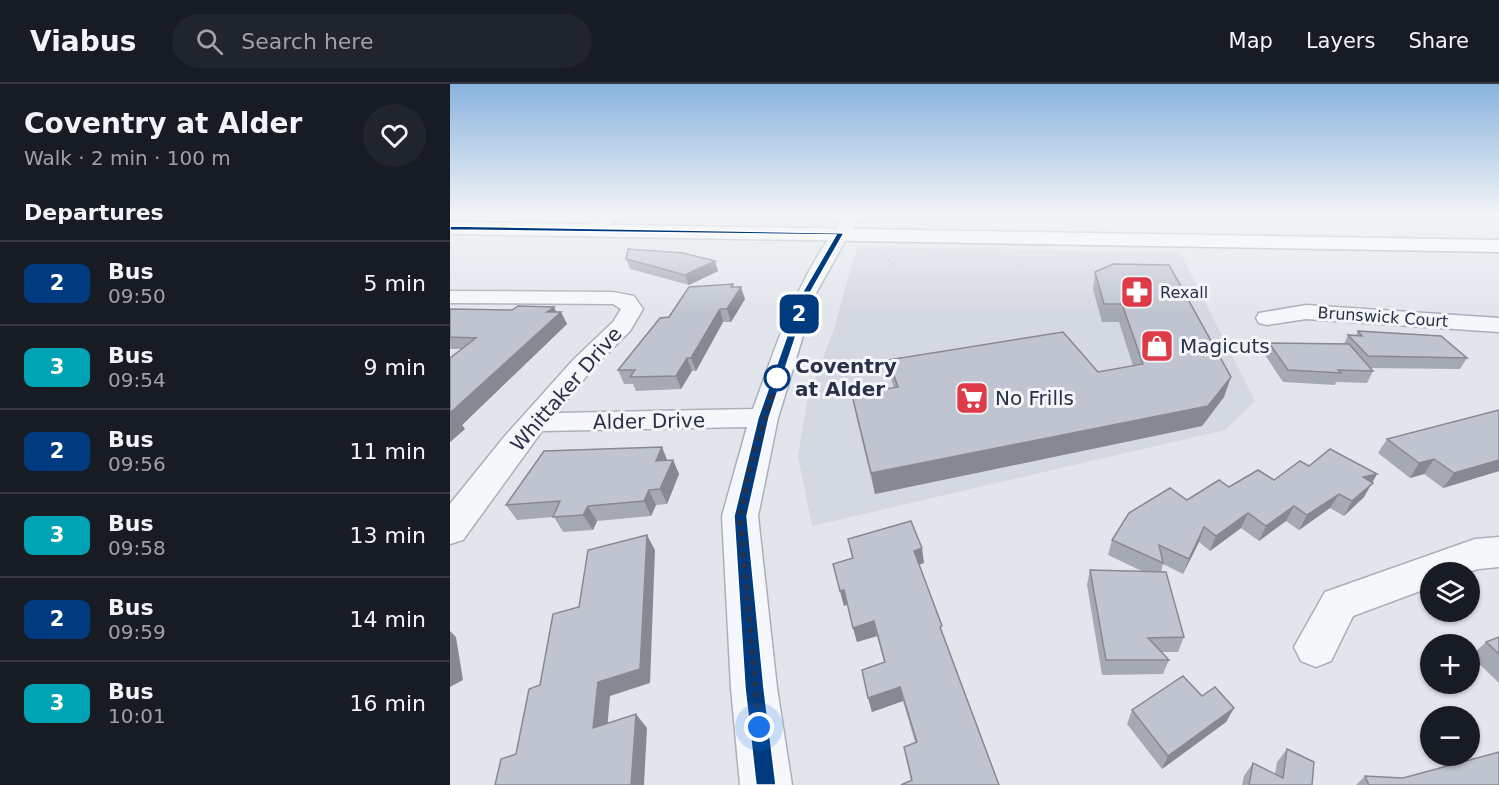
<!DOCTYPE html>
<meta charset="utf-8">
<style>
:root{--surface:#171b24;--page:#20242c;--text:#f1f3f6;--muted:#9ea1a6;--line:#363941}
body{margin:0;font-family:"DejaVu Sans",sans-serif;background:var(--page);color:var(--text);height:100vh;display:flex;flex-direction:column;font-size:22px;white-space:nowrap}
*{box-sizing:border-box;margin:0}
p{font-size:20px;color:var(--muted)}
.icon{flex:none;width:33px;height:33px;fill:none;stroke:currentColor;stroke-width:2;stroke-linecap:round;stroke-linejoin:round}
.map{position:relative;flex:1;overflow:hidden}
.sheet{display:flex;flex-direction:column;background:var(--surface);width:450px}
.sheet>*{flex:none}
.badge{padding:0 12px;border-radius:9px;font-size:21px;line-height:39px}
.controls{position:absolute;left:970px;top:478px;display:grid;gap:12px}
.controls a{display:grid;place-items:center;width:60px;height:60px;border-radius:50%;background:var(--surface);box-shadow:0 2px 4px #0004;font-size:30px}
.you{position:absolute;width:30px;height:30px;margin:-15px;border:4px solid #fff;border-radius:50%;background:#1a73e8;box-shadow:0 0 0 9px #1a73e833}
.map>.badge{position:absolute;translate:-50% -50%;box-shadow:0 0 0 3px #fff}
h2{padding:0 24px;font-size:22px;line-height:54px}
.round{display:grid;place-items:center;flex:none;width:63px;height:63px;border-radius:32px;background:var(--page)}
.summary{display:flex;align-items:center;justify-content:space-between;height:102px;padding:0 24px}
h1{font-size:28px;font-weight:700;line-height:45px}
ul{padding:0;list-style:none}
li{display:flex;align-items:center;gap:18px;height:84px;padding:0 24px;border-top:2px solid var(--line)}
li div{flex:1}
li b{display:block;font-size:22px}
li em{font-style:normal}
li .badge{min-width:66px;font-weight:700;text-align:center}
header{display:flex;align-items:center;gap:36px;box-sizing:border-box;height:84px;padding:0 30px;background:var(--surface);border-bottom:2px solid var(--line)}
header strong{font-size:28px}
nav{display:flex;gap:33px;margin-inline-start:auto;font-size:21px}
.search{width:420px;height:54px;background:var(--page);display:flex;align-items:center;gap:15px;box-sizing:border-box;padding:0 21px;border-radius:33px;color:var(--muted);font-size:22px}
main{display:flex;flex:1;min-height:0}
.map>svg:first-child{display:block}
.built{fill:#d4d8e1}
.lines{fill:none;stroke-linecap:round;stroke-linejoin:round}
.minor-casing{stroke:#aab0ba;stroke-width:3}
.major-casing{stroke:#a0a9b9;stroke-width:3}
.path{stroke:#c0c4cb;stroke-width:2;stroke-dasharray:3 3;stroke-linecap:butt}
.minor{fill:#f6f7fa;fill-rule:evenodd}
.major{fill:#fff;fill-rule:evenodd}
.wall{fill:#a4a9b3}
.shaded-wall{fill:#868992}
.building{fill:#bfc4d0;stroke:#868992;stroke-width:1.5}
.line{fill:#003b80;stroke:#fff;stroke-width:1.5}
.walk{stroke:#283147;stroke-width:6;stroke-dasharray:0 10.8}
.stop-dot{fill:#fff;stroke:#003b80;stroke-width:3}
.labels{text-anchor:middle;dominant-baseline:central;stroke-width:6;stroke-linejoin:round;paint-order:stroke}
.far-poi-label{font-size:16px;fill:#283147;stroke:#f3f5f9;text-anchor:start}
.far-street-label{font-size:16px;fill:#283147;stroke:#f3f5f9}
.poi-label{font-size:20px;fill:#283147;stroke:#f3f5f9;text-anchor:start}
.stop-label{font-size:20px;font-weight:bold;fill:#283147;stroke:#f3f5f9;text-anchor:start}
.street-label{font-size:20px;fill:#283147;stroke:#f3f5f9}
</style>
<header>
<strong>Viabus</strong>
<div class="search"><svg class="icon" aria-label="search" viewBox="0 0 24 24"><circle cx="10" cy="10" r="6"/><path d="M15 15l6 6"/></svg>Search here</div>
<nav><a>Map</a><a>Layers</a><a>Share</a></nav>
</header>
<main>
<section class="sheet">
<div class="summary"><div><h1>Coventry at Alder</h1><p>Walk · 2 min · 100 m</p></div><a class="round"><svg class="icon" aria-label="heart" viewBox="0 0 24 24"><path d="M12 20l-8-8c-3-5 5-10 8-4 3-6 11-1 8 4z"/></svg></a></div>
<h2>Departures</h2>
<ul>
<li><span class="badge" style="background:#003b80;color:#fff">2</span><div><b>Bus</b><p>09:50</p></div><em>5 min</em></li>
<li><span class="badge" style="background:#00a3b4;color:#fff">3</span><div><b>Bus</b><p>09:54</p></div><em>9 min</em></li>
<li><span class="badge" style="background:#003b80;color:#fff">2</span><div><b>Bus</b><p>09:56</p></div><em>11 min</em></li>
<li><span class="badge" style="background:#00a3b4;color:#fff">3</span><div><b>Bus</b><p>09:58</p></div><em>13 min</em></li>
<li><span class="badge" style="background:#003b80;color:#fff">2</span><div><b>Bus</b><p>09:59</p></div><em>14 min</em></li>
<li><span class="badge" style="background:#00a3b4;color:#fff">3</span><div><b>Bus</b><p>10:01</p></div><em>16 min</em></li>
</ul>
</section>
<div class="map">
<svg width="1049" height="701" viewBox="0 0 1049 701">
<rect width="100%" height="100%" fill="#e2e6ec"/>
<!-- built -->
<g class="built">
<polygon points="179,130 388,130 382,140 170,136"/>
<polygon points="407,163 730,168 805,317 775,346 362,442 348,372 358,313 384,245"/>
</g>
<g class="lines">
<defs>
<g id="minor">
<polygon points="154,130 173,130 147,150 135,150 133,146"/>
<path d="M397 130H414L399 150 366 209 328 334 308 432 327 604 342 701H290L281 604 272 432 297 343 92 347 13 456 0 460V420L54 353 124 275 163 238 171 225 163 220 0 219V207L163 208 184 212 193 225 180 247 142 285 107 329 303 325C329 254 348 190 397 130Z"/>
<polygon points="856,221 1049,234 1049,248 856,235 817,241 809,239 806,234 809,229"/>
<polygon points="1049,453 1049,483 1028,485 1016,489 981,489 981,503 903,532 881,577 866,583 851,577 844,563 875,508 1025,455"/>
</g>
<polygon id="major" points="0,138 1049,156 1049,168 0,150"/>
</defs>
<!-- minor casing -->
<use href="#minor" class="minor-casing"/>
<!-- major casing -->
<use href="#major" class="major-casing"/>
<!-- path -->
<polyline class="path" points="433,171 444,180"/>
<!-- minor -->
<use href="#minor" class="minor"/>
<!-- major -->
<use href="#major" class="major"/>
</g>
<!-- wall -->
<g class="wall">
<polygon points="176,175 265,177 268,187 239,201 180,185"/>
<polygon points="645,188 774,313 752,342 425,410 406,331 402,311 444,304 441,295 438,276 648,288 683,282 669,238 652,238 643,205"/>
<polygon points="283,200 283,203 295,215 281,238 273,238 246,287 242,287 231,305 186,307 183,300 174,300 168,286 219,233"/>
<polygon points="0,225 111,228 117,240 12,341 15,345 0,358 11,265 0,265"/>
<polygon points="908,247 1017,274 1010,285 920,284 923,287 917,299 886,298 885,301 833,298 815,271 819,259 894,260 898,251 906,251"/>
<polygon points="1049,326 1049,387 993,404 974,390 960,394 928,369 937,355"/>
<polygon points="218,376 223,376 229,390 217,420 206,421 201,432 147,437 143,446 113,448 104,433 67,436 56,421"/>
<polygon points="859,382 927,390 914,413 894,432 880,424 849,446 836,437 809,457 791,444 760,467 749,458 733,490 713,480 711,488 734,553 728,568 712,568 719,576 713,590 652,591 637,501 640,486 694,488 658,471 662,456 737,416 779,403 824,396"/>
<polygon points="398,455 474,479 469,481 493,552 549,701 461,697 454,663 465,658 453,617 422,628 412,586 434,578 427,552 407,558 398,520 394,522 383,480 402,475"/>
<polygon points="1049,553 1049,599 1021,572 1036,558"/>
<polygon points="784,624 776,638 712,685 677,640 682,626"/>
<polygon points="837,665 862,701 792,701 794,692 803,679 825,690 827,678"/>
<polygon points="915,692 953,694 1049,701 906,701"/>
</g>
<!-- shaded-wall -->
<g class="shaded-wall">
<polygon points="265,177 268,187 239,201 235,191"/>
<polygon points="283,200 286,212 291,203 295,215 281,238 277,225"/>
<polygon points="104,223 108,231 111,228 117,240 12,341 15,345 0,358 0,329 97,228"/>
<polygon points="270,225 273,238 246,287 241,274"/>
<polygon points="237,274 242,287 231,305 226,292"/>
<polygon points="781,293 774,313 752,342 425,410 421,389"/>
<polygon points="212,363 218,378 206,377"/>
<polygon points="984,375 974,390 960,394 969,379"/>
<polygon points="223,376 229,390 217,420 210,405"/>
<polygon points="1049,376 1049,387 993,404 1004,389"/>
<polygon points="927,390 914,413 894,432 902,417 913,393"/>
<polygon points="199,406 206,421 201,432 194,417"/>
<polygon points="889,410 880,424 849,446 857,431"/>
<polygon points="138,422 147,437 143,446 133,431"/>
<polygon points="844,422 836,437 809,457 816,442"/>
<polygon points="798,429 791,444 760,467 766,452"/>
<polygon points="754,443 749,458 733,490 739,475"/>
<polygon points="197,451 205,466 200,599 160,612 156,658 143,644 148,598"/>
<polygon points="472,464 474,479 465,482 464,467"/>
<polygon points="394,506 398,520 394,522 390,507"/>
<polygon points="424,537 427,552 407,558 403,544"/>
<polygon points="0,547 6,553 13,596 0,603"/>
<polygon points="450,603 453,617 422,628 418,614"/>
<polygon points="784,624 776,638 712,685 718,672"/>
<polygon points="186,630 197,644 194,701 181,701"/>
</g>
<!-- building -->
<g class="building">
<polygon points="178,165 233,169 265,177 235,191 176,175"/>
<polygon points="663,180 719,181 781,293 758,322 421,389 402,311 448,303 438,276 613,248 648,288 693,280 672,220 654,220 645,188"/>
<polygon points="283,200 281,203 291,203 277,225 270,225 241,274 237,274 226,292 180,293 185,286 168,286 210,234 219,233 239,203"/>
<polygon points="68,222 104,223 97,228 111,228 0,329 0,274 26,254 0,253 0,225 62,226"/>
<polygon points="908,247 991,252 1017,274 918,272 898,251 912,252"/>
<polygon points="819,259 899,260 923,287 888,286 891,289 838,286"/>
<polygon points="1049,326 1049,376 1004,389 984,375 969,379 937,355"/>
<polygon points="212,363 206,377 223,376 210,405 199,406 194,417 138,422 133,431 103,433 110,417 56,421 94,367"/>
<polygon points="880,365 927,390 913,393 923,399 902,417 889,410 857,431 844,422 816,442 798,429 766,452 754,443 739,475 709,461 713,479 662,456 679,429 720,404 737,416 769,396 779,403 808,386 824,396 850,377 859,382"/>
<polygon points="461,437 472,464 464,467 492,542 490,543 549,701 451,701 462,696 454,663 467,658 450,603 418,614 412,586 435,578 424,537 403,544 394,506 390,507 383,480 403,474 398,455"/>
<polygon points="197,451 190,585 148,598 143,644 186,630 181,701 45,701 51,675 66,670 79,605 90,601 103,530 129,523 138,466"/>
<polygon points="640,486 716,488 734,553 698,554 719,576 656,576"/>
<polygon points="1049,553 1049,570 1036,558"/>
<polygon points="733,592 752,612 765,603 784,624 718,672 682,626"/>
<polygon points="837,665 864,678 862,701 799,701 803,679 833,694"/>
<polygon points="1049,668 1049,701 919,701 915,692 953,694"/>
</g>
<!-- sky -->
<linearGradient id="sky" x2="0" y2="1"><stop stop-color="#89b3de"/><stop offset="0.57" stop-color="#f2f4f6"/><stop offset="1" stop-color="#f2f4f6" stop-opacity="0"/></linearGradient>
<rect width="1049" height="229" fill="url(#sky)"/>
<!-- line -->
<polygon class="line" points="0,142 394,149 360,209 319,334 297,432 314,604 326,701 306,701 295,604 284,432 308,334 352,209 386,151 0,146"/>
<g class="lines">
<!-- walk -->
<polyline class="walk" points="309,643 290,432 303,372 328,291 327,294"/>
</g>
<!-- icons -->
<defs>
<symbol id="pharmacy-square" viewBox="-11 -11 22 22"><rect x="-9" y="-9" width="18" height="18" rx="4" fill="#de3b49" stroke="#f3f5f9"/><path d="M-2-6h4v4h4v4h-4v4h-4v-4h-4v-4h4Z" fill="#fff"/></symbol>
<symbol id="shop-square" viewBox="-11 -11 22 22"><rect x="-9" y="-9" width="18" height="18" rx="4" fill="#de3b49" stroke="#f3f5f9"/><path d="M-5-2.5h2.3a2.7 3.5 0 0 1 5.4 0H5L5.5 6h-11ZM-1.5-2.5h3a1.5 2.3 0 0 0-3 0Z" fill="#fff"/></symbol>
<symbol id="supermarket-square" viewBox="-11 -11 22 22"><rect x="-9" y="-9" width="18" height="18" rx="4" fill="#de3b49" stroke="#f3f5f9"/><path d="M-6-5.5h2.5l.6 2H6L4.5 2H-2.5L-4.4-4H-6ZM-1.5 3.2a1.3 1.3 0 1 0 .1 0ZM3 3.2a1.3 1.3 0 1 0 .1 0Z" fill="#fff"/></symbol>
</defs>
<g fill-rule="evenodd">
<use href="#pharmacy-square" x="668" y="189" width="38" height="38"/>
<use href="#shop-square" x="688" y="243" width="38" height="38"/>
<use href="#supermarket-square" x="503" y="295" width="38" height="38"/>
</g>
<!-- markers -->
<circle class="stop-dot" cx="327" cy="294" r="12"/>
<g class="labels">
<!-- far-poi labels -->
<g class="far-poi-label">
<text x="710" y="208">Rexall</text>
</g>
<!-- far-street labels -->
<g class="far-street-label">
<text transform="translate(933 233) rotate(4)">Brunswick Court</text>
</g>
<!-- poi labels -->
<g class="poi-label">
<text x="730" y="262">Magicuts</text>
<text x="545" y="314">No Frills</text>
</g>
<!-- stop labels -->
<g class="stop-label">
<text x="345" y="282">Coventry<tspan x="345" dy="23">at Alder</tspan></text>
</g>
<!-- street labels -->
<g class="street-label">
<text transform="translate(116 305) rotate(-49)">Whittaker Drive</text>
<text transform="translate(199 337) rotate(-1)">Alder Drive</text>
</g>
</g>
</svg>
<div class="controls">
<a><svg class="icon" aria-label="layers" viewBox="0 0 24 24"><path d="M12 4l9 5-9 5-9-5zM3 14l9 5 9-5"/></svg></a>
<a>+</a>
<a>−</a>
</div>
<div class="you" style="left:309px;top:643px"></div>
<b class="badge" style="left:349px;top:230px;background:#003b80;color:#fff">2</b>
</div>
</main>
